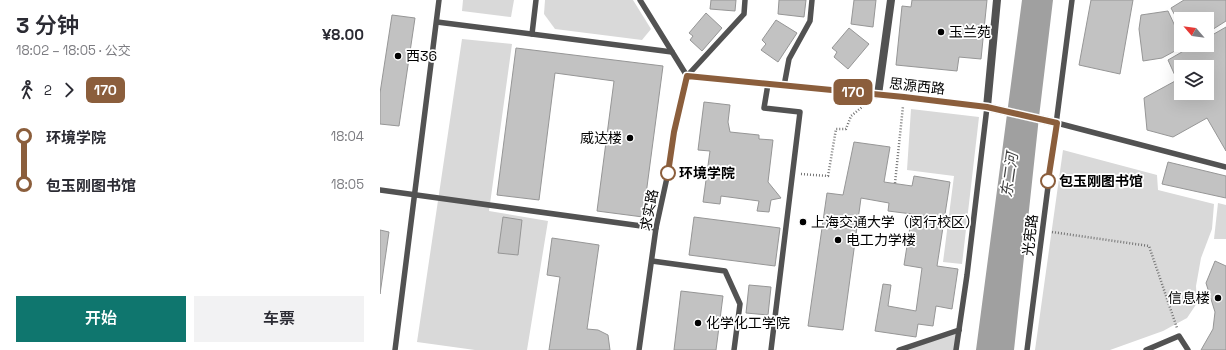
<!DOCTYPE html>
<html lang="zh">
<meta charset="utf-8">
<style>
:root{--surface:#fff;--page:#f2f2f3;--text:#2b2b33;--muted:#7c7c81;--accent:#0f766e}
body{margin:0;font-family:"Space Grotesk","Noto Sans SC",sans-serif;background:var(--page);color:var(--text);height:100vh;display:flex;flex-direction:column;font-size:15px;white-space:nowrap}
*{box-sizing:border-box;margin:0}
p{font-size:13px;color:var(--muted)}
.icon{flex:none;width:22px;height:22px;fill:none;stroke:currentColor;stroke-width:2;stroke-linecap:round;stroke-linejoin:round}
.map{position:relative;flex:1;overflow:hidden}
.side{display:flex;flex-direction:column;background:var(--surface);width:380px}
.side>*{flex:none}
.badge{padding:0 8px;border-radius:6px;font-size:14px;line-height:26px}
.needle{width:26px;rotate:298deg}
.buttons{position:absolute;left:794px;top:12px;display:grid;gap:8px}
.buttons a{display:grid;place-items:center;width:40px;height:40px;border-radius:0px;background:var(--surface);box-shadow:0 4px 16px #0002;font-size:20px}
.map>.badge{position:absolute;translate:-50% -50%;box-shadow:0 0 0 2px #fff}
.legs{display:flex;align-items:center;gap:6px;height:44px;padding:0 16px;font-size:13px}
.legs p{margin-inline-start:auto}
.overview{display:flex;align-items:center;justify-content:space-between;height:68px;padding:0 16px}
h1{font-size:22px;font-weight:600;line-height:30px}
.cta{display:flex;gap:8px;margin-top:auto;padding:8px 16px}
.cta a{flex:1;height:46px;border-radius:0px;background:var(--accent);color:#fff;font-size:16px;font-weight:600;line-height:46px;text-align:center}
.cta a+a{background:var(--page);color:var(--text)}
ul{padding:0 16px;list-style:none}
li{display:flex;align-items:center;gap:14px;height:48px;font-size:15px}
li i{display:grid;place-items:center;width:6px;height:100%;margin:0 5px;background:currentColor}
li i::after{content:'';width:10px;height:10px;margin:-5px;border:3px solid;border-radius:50%;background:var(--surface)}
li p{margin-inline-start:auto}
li:first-child i{background:linear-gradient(#0000 50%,currentColor 0)}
li:last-child i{background:linear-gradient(currentColor 50%,#0000 0)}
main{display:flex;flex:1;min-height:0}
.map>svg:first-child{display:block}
.green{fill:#d9d9d9}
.water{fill:#a0a0a0}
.building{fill:#c2c2c2;stroke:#969696;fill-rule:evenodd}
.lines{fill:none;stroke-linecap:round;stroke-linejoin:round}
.path{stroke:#747474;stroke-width:2.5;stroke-dasharray:1 2;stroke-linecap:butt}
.lane{stroke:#525252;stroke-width:5.5}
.street{stroke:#525252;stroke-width:8}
.line-1-casing{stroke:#fff;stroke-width:9}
.line-1{stroke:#8b5e3c;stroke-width:6}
.poi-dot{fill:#000;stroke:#fff;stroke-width:1.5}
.stop-1-dot{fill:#fff;stroke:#8b5e3c;stroke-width:2}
.labels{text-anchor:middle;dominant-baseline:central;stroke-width:3.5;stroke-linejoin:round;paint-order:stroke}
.poi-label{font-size:14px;fill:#000;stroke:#fff;text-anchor:start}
.street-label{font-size:14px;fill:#000;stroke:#fff}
.stop-label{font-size:14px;font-weight:bold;fill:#000;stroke:#fff;text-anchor:start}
.water-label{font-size:15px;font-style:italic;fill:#414141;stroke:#fff}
</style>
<main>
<section class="side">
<div class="overview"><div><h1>3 分钟</h1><p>18:02 – 18:05 · 公交</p></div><b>¥8.00</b></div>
<div class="legs"><svg class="icon" aria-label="walk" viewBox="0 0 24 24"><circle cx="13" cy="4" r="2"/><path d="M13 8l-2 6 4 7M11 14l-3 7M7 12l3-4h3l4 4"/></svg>2<svg class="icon" aria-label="forward" viewBox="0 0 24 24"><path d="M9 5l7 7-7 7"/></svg><b class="badge" style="background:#8b5e3c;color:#fff">170</b></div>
<ul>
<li><i style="color:#8b5e3c"></i><b>环境学院</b><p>18:04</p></li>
<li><i style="color:#8b5e3c"></i><b>包玉刚图书馆</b><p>18:05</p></li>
</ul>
<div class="cta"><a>开始</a><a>车票</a></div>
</section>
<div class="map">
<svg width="846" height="350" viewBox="0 0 846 350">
<rect width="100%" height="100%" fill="#fff"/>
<!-- green -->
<g class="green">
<polygon points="83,0 134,0 131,17 82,11"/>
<polygon points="165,0 253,0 271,29 262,40 175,29 164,14"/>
<polygon points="82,39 132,44 109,211 168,221 147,350 95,350 37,342"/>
<polygon points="531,109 599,117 582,264 563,262 574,176 527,170"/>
<polygon points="683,150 777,175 778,190 834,204 832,229 821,258 816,286 817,303 807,318 783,331 730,350 655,350"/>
<polygon points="838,203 846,205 846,239 834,239"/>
<polygon points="579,330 576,350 524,350"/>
</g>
<!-- water -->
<polygon class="water" points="642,0 673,0 659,117 634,350 596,350"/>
<!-- building -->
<g class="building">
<polygon points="331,0 356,0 355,11 330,9"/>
<polygon points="399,0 426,0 424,17 398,14"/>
<polygon points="474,0 496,0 493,27 471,24"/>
<polygon points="532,0 607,0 601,59 579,57 577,71 516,65 522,6 531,7"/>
<polygon points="711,0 753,0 740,74 699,65"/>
<polygon points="804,0 846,0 846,21 827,33 827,19 801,19 801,27 791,8"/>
<polygon points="788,11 801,39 801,45 804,45 804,46 782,58 763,61 759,29 761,15"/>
<polygon points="326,13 342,28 322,51 310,40 313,36 309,33"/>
<polygon points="12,15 35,18 19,126 0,124 0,93"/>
<polygon points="396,20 417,33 398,62 381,50 386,44 382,40"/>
<path d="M846 27V151L827 118 793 137 767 130 764 98 797 80 788 60 814 45H827V38ZM801 67H827V93H801Z"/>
<polygon points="469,28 489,44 468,69 454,57 457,52 452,48"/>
<polygon points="136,48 283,66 263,217 217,211 234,81 175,73 159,200 117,195"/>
<polygon points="324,102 350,105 348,122 350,132 379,135 379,139 393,140 388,182 401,198 391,200 389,212 377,211 379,201 341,196 340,204 323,202 330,151 318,150"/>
<polygon points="474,142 510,147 504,182 532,186 534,176 570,182 557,266 578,269 572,309 556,306 553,326 538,324 536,337 495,331 503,284 511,285 508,306 536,311 542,268 524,265 532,214 508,211 509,203 481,198 463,330 428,326 447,193 463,195"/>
<polygon points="788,162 846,176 846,198 782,184"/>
<polygon points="123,217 142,220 138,255 118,253"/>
<polygon points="314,217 400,228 395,266 309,255"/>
<polygon points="0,230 9,232 0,294"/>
<polygon points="172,238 219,245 207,329 218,330 228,335 230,350 169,350 180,277 167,275"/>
<polygon points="835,261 846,266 846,350 821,350 833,329 835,312 826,283"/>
<polygon points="369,285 391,287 388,315 366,313"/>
<polygon points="301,291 343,296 336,350 294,350"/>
</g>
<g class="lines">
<!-- path -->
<g class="path">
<polyline points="421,174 448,176 456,129 466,129 471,116 487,103"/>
<polyline points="515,183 523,106"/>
<polyline points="672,232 769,246 797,328"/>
</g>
<!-- lane -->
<g class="lane">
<polyline points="260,0 307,76"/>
<polyline points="57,22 292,52"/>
<polyline points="152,34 156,0"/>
<polyline points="307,76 524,97 607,107 587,275 576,350"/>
<polyline points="307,76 364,14 365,0"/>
<polyline points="388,84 384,108 420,112 391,350"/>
<polyline points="404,86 409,59 430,21 432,0"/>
<polyline points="677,123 846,167"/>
<polyline points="0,190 276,228"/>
<polyline points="272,261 345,271 360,304 354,350"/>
<polyline points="15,350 59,0"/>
<polyline points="259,350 276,228 288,173 294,132 307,76"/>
<polyline points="519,350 579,330"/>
<polyline points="647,350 692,0"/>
<polyline points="766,350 799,336 808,350"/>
</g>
<!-- street -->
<g class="street">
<polyline points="617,0 607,107 677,123"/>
<polyline points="498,95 511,0"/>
</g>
</g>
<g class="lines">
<defs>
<polyline id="line-1" points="288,173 294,132 307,76 524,97 607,107 677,123 668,181"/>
</defs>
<!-- line-1 casing -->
<use href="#line-1" class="line-1-casing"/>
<!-- line-1 -->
<use href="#line-1" class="line-1"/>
</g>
<!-- markers -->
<g class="poi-dot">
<circle cx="561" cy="32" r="4"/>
<circle cx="18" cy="56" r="4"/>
<circle cx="250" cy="138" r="4"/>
<circle cx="423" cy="222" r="4"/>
<circle cx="458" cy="240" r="4"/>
<circle cx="838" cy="298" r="4"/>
<circle cx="318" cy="323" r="4"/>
</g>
<g class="stop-1-dot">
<circle cx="288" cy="173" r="7"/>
<circle cx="668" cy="181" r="7"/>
</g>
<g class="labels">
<!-- poi labels -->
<g class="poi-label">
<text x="569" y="32">玉兰苑</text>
<text x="26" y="56">西36</text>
<text x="242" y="138" text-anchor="end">威达楼</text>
<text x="431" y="222">上海交通大学（闵行校区）</text>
<text x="466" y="240">电工力学楼</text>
<text x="830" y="298" text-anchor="end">信息楼</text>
<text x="326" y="323">化学化工学院</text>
</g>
<!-- street labels -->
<g class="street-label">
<text transform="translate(537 86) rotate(6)">思源西路</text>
<text transform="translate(269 210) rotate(-79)">求实路</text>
<text transform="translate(650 235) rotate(-83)">光宪路</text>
</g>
<!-- stop labels -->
<g class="stop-label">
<text x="299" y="173">环境学院</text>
<text x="679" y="181">包玉刚图书馆</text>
</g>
<!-- water labels -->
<g class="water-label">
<text transform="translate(629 175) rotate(-82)">东二河</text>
</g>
</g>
</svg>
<div class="buttons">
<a><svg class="needle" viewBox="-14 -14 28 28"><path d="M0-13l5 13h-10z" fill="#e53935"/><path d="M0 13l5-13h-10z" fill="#7c7c81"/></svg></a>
<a><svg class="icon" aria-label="layers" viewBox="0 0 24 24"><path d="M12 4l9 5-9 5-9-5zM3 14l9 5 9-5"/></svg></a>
</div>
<b class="badge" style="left:473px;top:92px;background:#8b5e3c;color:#fff">170</b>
</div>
</main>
